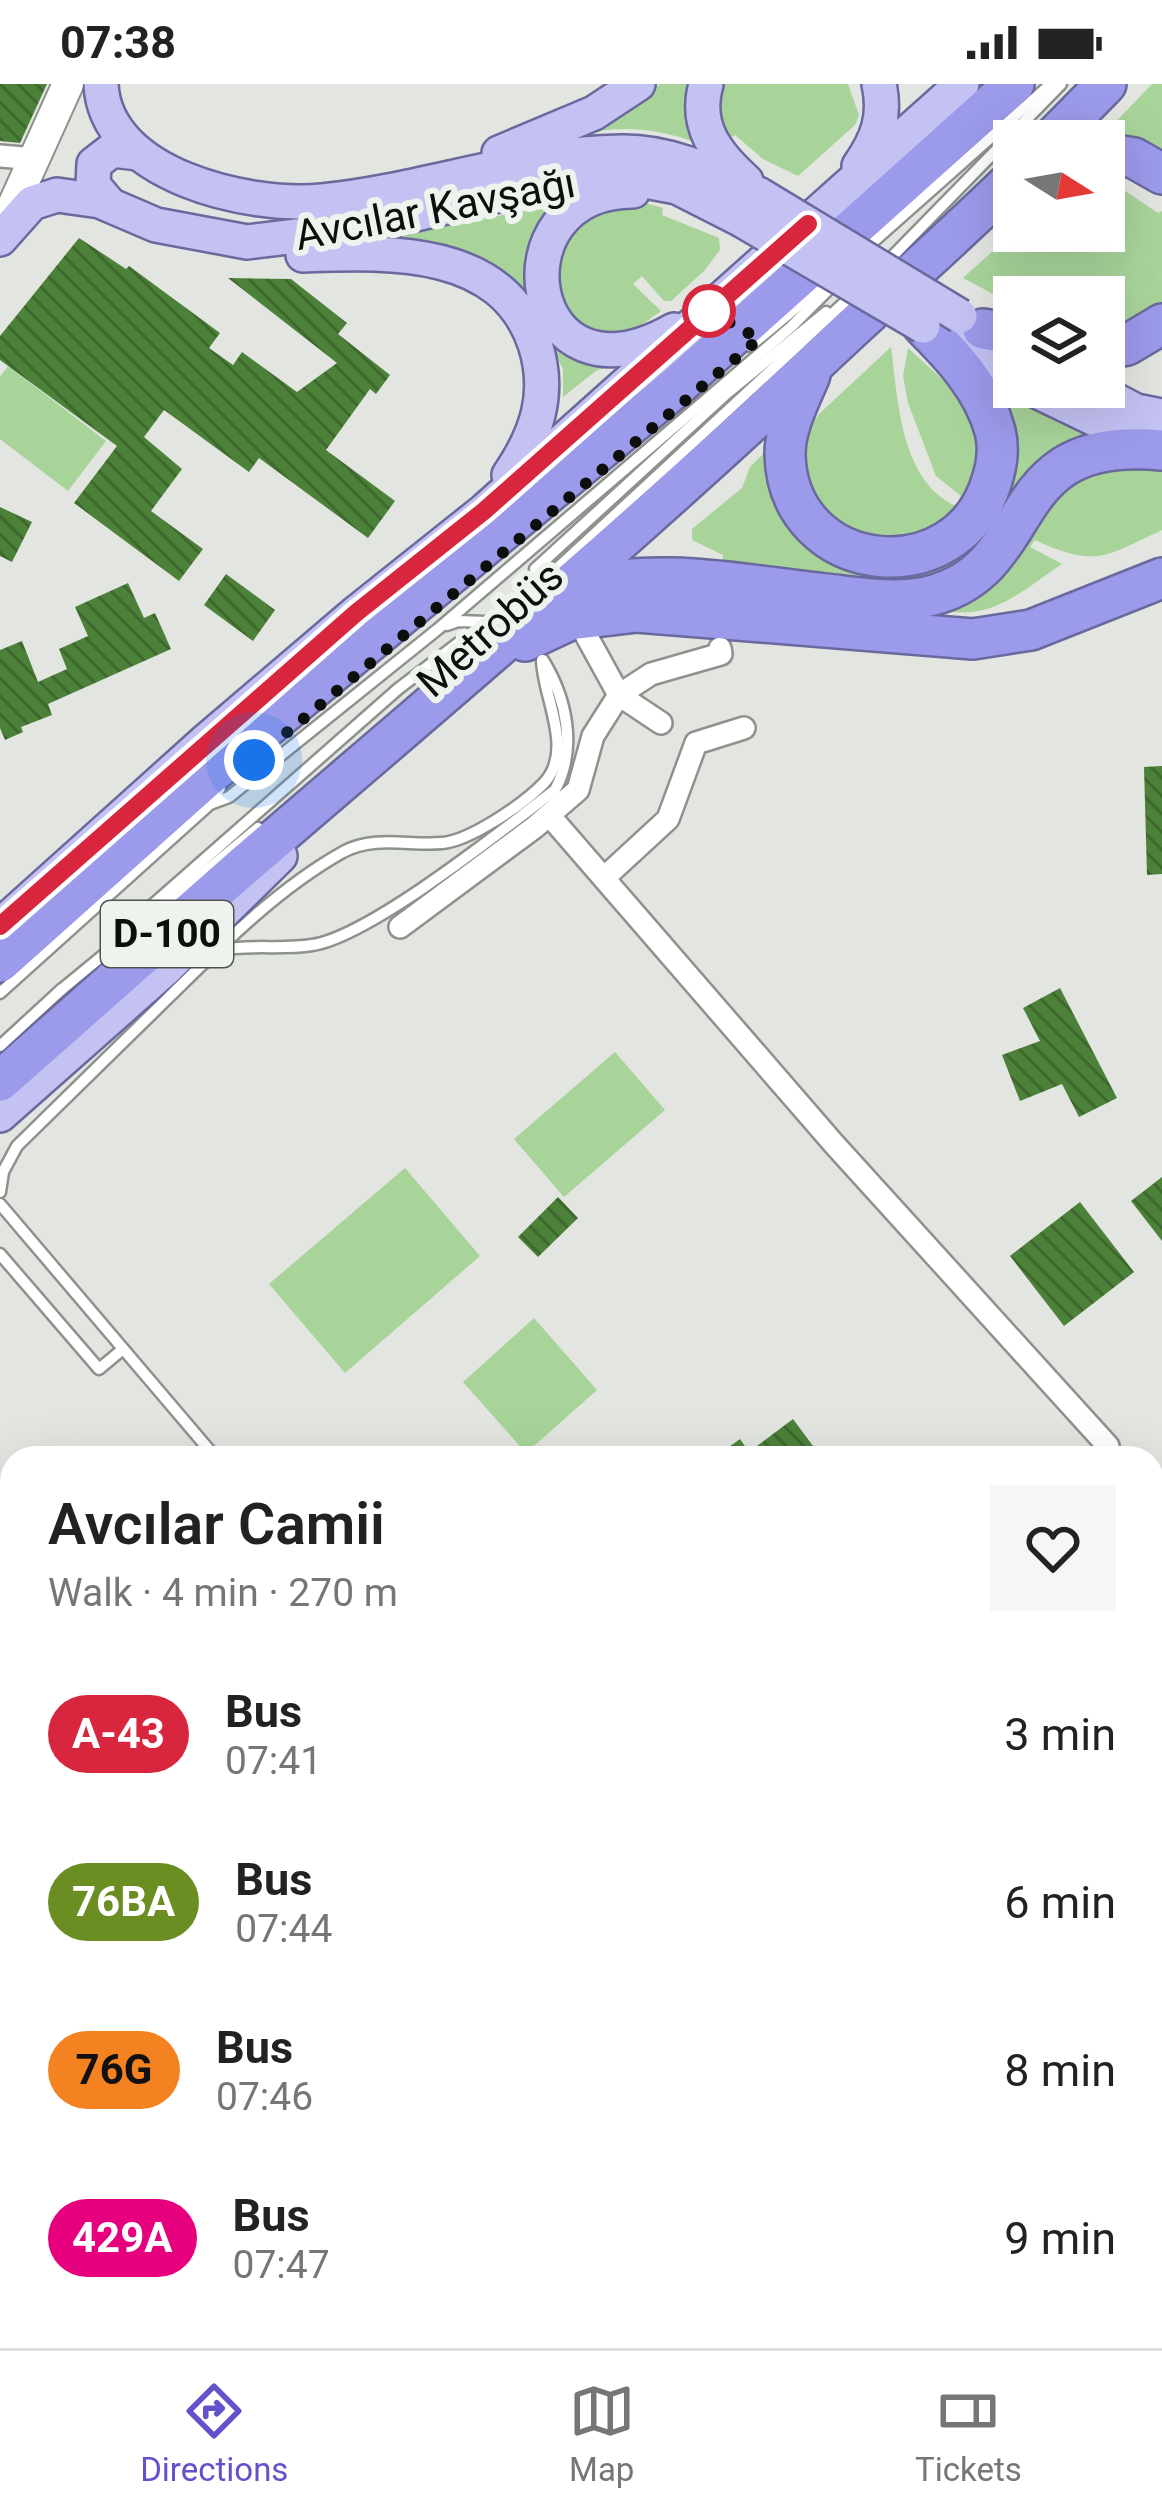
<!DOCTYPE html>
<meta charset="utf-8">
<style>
:root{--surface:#fff;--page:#f6f6f6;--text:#222;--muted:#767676;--line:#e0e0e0;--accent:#6252cb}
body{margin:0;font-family:Roboto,sans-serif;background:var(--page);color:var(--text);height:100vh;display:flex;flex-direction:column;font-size:45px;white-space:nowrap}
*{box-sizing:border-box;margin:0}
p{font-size:39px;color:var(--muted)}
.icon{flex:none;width:66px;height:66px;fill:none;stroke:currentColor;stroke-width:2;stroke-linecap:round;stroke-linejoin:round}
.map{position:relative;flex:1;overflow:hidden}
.details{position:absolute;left:0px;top:1362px;width:1164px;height:903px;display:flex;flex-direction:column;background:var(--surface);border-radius:36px 36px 0 0;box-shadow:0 12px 48px #0002}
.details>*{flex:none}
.badge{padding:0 24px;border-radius:39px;font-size:42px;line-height:78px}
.needle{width:78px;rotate:101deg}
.tools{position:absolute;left:993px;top:36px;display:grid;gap:24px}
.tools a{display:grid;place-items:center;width:132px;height:132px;border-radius:0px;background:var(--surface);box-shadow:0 12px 48px #0002;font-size:60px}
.you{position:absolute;width:60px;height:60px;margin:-30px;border:9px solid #fff;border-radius:50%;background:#1a73e8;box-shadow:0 0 0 18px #1a73e833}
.map>.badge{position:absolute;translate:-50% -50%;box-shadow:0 0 0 6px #fff}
.round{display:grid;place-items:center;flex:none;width:126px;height:126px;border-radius:0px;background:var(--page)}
.head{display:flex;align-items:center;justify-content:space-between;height:204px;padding:0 48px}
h1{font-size:57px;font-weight:600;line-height:90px}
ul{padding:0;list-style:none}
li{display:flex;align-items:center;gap:36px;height:168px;padding:0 48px}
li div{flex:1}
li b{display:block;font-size:45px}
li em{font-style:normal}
li .badge{min-width:132px;font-weight:700;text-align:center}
.status{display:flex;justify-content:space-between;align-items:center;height:84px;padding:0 60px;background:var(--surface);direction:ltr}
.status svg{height:33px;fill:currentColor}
.menu{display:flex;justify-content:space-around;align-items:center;height:168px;border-top:3px solid var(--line);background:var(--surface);font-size:33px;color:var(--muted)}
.menu a{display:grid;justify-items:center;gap:6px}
.menu .selected{color:var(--accent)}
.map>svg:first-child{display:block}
.grass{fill:#a8d49a}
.forest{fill:url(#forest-firs)}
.building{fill:url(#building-back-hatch)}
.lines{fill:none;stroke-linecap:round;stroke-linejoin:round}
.lane-casing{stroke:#8e928d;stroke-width:15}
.street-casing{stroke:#8e928d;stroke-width:26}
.secondary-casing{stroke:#8e928d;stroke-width:34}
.primary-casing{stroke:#6a699d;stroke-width:38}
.highway-casing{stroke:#6a699d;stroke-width:44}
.lane{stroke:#fff;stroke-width:10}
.street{stroke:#fff;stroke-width:21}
.secondary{stroke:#fff;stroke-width:30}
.primary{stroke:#c4c2f3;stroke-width:33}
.highway{stroke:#9c9aeb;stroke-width:39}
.primary-bridge-casing{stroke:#6a699d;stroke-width:38;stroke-linecap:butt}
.primary-bridge{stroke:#c4c2f3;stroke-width:33}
.line-casing{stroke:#fff;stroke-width:27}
.line{stroke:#d7263d;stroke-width:18}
.walk{stroke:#0d0f0d;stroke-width:12;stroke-dasharray:0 21.6}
.stop-dot{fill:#fff;stroke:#d7263d;stroke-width:6}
.labels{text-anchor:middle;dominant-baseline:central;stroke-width:12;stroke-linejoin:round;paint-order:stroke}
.shield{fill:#eff3ee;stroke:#515350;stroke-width:3}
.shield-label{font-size:39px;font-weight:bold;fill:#0d0f0d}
.street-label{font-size:42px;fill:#0d0f0d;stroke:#eff3ee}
</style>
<div class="status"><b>07:38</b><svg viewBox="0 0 49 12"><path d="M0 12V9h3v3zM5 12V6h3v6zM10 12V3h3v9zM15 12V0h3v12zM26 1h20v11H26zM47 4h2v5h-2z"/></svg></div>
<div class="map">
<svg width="1162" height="2264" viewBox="0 0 1162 2264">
<defs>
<pattern id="forest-firs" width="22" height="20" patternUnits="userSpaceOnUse" patternTransform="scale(3)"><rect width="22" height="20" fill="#a8d49a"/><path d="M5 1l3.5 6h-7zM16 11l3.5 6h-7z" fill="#8fb584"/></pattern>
<pattern id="building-back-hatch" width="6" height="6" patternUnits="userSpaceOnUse" patternTransform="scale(3)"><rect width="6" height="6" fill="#4c8139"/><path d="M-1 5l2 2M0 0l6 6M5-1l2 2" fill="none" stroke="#3e682e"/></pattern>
</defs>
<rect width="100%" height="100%" fill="#e2e5e0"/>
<!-- grass -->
<g class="grass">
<path d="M660 0H694L698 59C658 45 622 40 581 51Z"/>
<polygon points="717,0 848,0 859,31 855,41 798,92 763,75 735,51 727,56 720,46"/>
<polygon points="1152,0 1162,0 1162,77 1106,58 1105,49"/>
<polygon points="1104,98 1118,102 1158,129 1162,127 1162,226 1104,251 1104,213 1014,213 1014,221 963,194 1015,147 1104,147"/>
<polygon points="566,118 528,190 623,279 597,286 563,313 563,285 532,224 431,160 390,154"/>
<path d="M645 119 663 124 662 131 719 154 720 166 704 187 671 217H664L642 192 633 200 661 227 629 250 604 254 560 227 552 172C580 135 596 122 645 119Z"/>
<path d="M891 263C898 315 900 397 956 422L961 412 936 392 908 319 903 292 908 264 954 306 960 302 982 353 977 405 920 458 846 452 798 390 803 354 819 330Z"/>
<polygon points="8,282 106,357 68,407 0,355 0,293"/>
<polygon points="989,301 1061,340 1101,354 972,477 926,501 722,488 723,471 692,456 692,445 742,404 750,383 773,360 801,447 964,459"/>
<path d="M1162 377V446C1104 473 1096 484 1035 456L1030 463 1062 480C1024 505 992 538 944 526L1059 394Z"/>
<polygon points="615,968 665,1026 564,1113 514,1055"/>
<polygon points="405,1084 480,1172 345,1289 269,1200"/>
<polygon points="534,1234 597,1306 526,1369 463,1298"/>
</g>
<!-- forest -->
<polygon class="forest" points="1162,1781 1162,2264 1041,2264 1027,2253 1152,2253 1152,1788"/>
<!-- building -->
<g class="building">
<polygon points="0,0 47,0 20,59 0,57"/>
<polygon points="79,154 126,185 129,182 220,249 209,264 233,281 242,268 297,308 337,279 228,194 291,195 347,239 338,250 390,291 376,310 370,305 326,366 395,417 368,454 259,374 249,388 164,326 144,353 182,385 151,427 203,465 179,497 74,419 117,362 0,276 0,252"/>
<polygon points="0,423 32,438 12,478 0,472"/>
<polygon points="226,490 275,526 253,557 204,521"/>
<polygon points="128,499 144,534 155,529 171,565 48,620 52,631 21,643 23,648 5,656 0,644 0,566 22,557 38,598 67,585 59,565 88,552 75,523"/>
<polygon points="1162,682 1162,790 1147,791 1144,683"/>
<polygon points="1060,904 1117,1014 1079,1033 1062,1000 1020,1017 1002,971 1040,957 1023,924"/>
<polygon points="1162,1093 1162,1157 1131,1117"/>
<polygon points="558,1113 578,1134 538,1173 518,1153"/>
<polygon points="1080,1118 1134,1188 1064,1242 1010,1172"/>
<polygon points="793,1335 816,1366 805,1374 714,1374 740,1355 749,1368"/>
</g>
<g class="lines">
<defs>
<g id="lane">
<polyline points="865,165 1051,0"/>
<polyline points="883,182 1061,0"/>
<polyline points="750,262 833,193"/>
<polyline points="535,485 725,311 826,228"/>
<polyline points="522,517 857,207"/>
<polyline points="447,541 458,537 486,538"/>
<polyline points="210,720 229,713 438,545 791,243 831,203"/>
<polyline points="132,839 398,605 486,538"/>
<path d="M219 866C252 860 281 866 312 861 369 853 504 745 555 706 577 665 567 615 543 576"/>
<polyline points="61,906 258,744"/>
<polyline points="0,909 210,720 220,704"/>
<polyline points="0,962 62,905"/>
<path d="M0 1108 3 1088 17 1062C67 1013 117 964 168 914 221 862 277 805 343 768 375 751 409 762 442 759 470 757 525 719 544 699 575 666 543 614 542 576"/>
<polyline points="0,1120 216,1374"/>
<polyline points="0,1170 99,1285 123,1265"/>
<polyline points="0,1710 12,1720"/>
<polyline points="0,1725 12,1737"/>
</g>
<g id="street">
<polyline points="0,72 35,75"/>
<polyline points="586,551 619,611 661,639"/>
<polyline points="549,731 834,1060 1108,1362"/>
<polyline points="604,794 668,735 696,659 744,644"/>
<polyline points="400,843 535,743 578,706 593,652 619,611 651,590 721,570 720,564"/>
<polyline points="0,2236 12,2248"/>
<polyline points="1148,2253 1151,2264"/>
</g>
<g id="secondary">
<polyline points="2,146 68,0"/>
<polyline points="0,2048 12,2060"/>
<polyline points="203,2253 212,2264"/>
</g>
<g id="primary">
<path d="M101 0C105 92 249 124 322 117 423 107 520 69 621 68 672 67 715 90 760 111"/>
<path d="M706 0C694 42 716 70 746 97"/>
<polyline points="499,69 594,29 638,0"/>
<path d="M859 82C878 55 886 32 879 0"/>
<path d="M633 107C491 107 523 332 674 246"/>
<polyline points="110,121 93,101 94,80 112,66 138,69"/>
<polyline points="0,155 32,119 57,111 100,117 156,141 247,158 346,146 569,95 619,92 677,103 740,135"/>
<path d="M303 171C387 168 502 162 535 260 551 309 537 350 509 391"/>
<polyline points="940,252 1014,294"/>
<polyline points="1028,303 1109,342 1162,354"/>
<polyline points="1090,303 1136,327 1162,332"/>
<polyline points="0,842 207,656 356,529 484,427 962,0"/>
<polyline points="0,1031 164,886 280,772"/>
</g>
<g id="highway">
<polyline points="1050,57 1106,0"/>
<polyline points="1104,69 1134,74 1162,90"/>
<polyline points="983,245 1014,250"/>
<polyline points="1104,266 1127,261 1162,240"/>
<path d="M810 291C800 315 785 343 785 370 787 493 961 512 993 393 997 379 999 362 995 347 984 305 953 272 923 242"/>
<path d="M571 506C652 481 742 501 826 510 862 514 902 521 937 510 1042 478 1000 350 1162 366"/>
<polyline points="525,557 570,536 637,528 973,555 1031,546 1162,494"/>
<polyline points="0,878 208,692 677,302 1014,0"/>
<path d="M0 997C78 929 154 860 232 792 428 623 626 457 814 280 880 217 949 158 1014 94"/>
</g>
</defs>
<!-- lane casing -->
<use href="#lane" class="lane-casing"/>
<!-- street casing -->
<use href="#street" class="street-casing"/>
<!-- secondary casing -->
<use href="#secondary" class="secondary-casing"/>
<!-- primary casing -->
<use href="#primary" class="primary-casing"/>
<!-- highway casing -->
<use href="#highway" class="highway-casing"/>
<!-- lane -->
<use href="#lane" class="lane"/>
<!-- street -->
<use href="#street" class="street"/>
<!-- secondary -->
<use href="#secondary" class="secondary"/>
<!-- primary -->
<use href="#primary" class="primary"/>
<!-- highway -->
<use href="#highway" class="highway"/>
<defs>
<g id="primary-bridge">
<polyline points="760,111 960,232"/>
<polyline points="740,135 923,242"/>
</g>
</defs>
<!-- primary-bridge casing -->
<use href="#primary-bridge" class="primary-bridge-casing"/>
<!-- primary-bridge -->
<use href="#primary-bridge" class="primary-bridge"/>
</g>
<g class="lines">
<defs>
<polyline id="line" points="0,842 356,529 484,427 808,140"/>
</defs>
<!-- line casing -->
<use href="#line" class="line-casing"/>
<!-- line -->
<use href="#line" class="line"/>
<!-- walk -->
<polyline class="walk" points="254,676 759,255 709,227"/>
</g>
<!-- markers -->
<circle class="stop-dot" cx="709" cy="227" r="24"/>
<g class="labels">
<!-- shield labels -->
<rect class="shield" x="101" y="817" width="132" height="66" rx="9"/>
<g class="shield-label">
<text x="167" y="850">D-100</text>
</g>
<!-- street labels -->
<g class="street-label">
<text transform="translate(435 125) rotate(-11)">Avcılar Kavşağı</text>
<text transform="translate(490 545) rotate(-42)">Metrobüs</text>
</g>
</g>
</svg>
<div class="tools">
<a><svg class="needle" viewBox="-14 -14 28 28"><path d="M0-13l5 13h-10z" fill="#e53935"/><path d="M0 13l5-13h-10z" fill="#767676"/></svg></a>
<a><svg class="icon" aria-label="layers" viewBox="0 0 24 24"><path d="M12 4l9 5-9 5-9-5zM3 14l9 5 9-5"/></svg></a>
</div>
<div class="you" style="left:254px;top:676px"></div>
<section class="details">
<div class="head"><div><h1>Avcılar Camii</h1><p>Walk · 4 min · 270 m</p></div><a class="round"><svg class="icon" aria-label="heart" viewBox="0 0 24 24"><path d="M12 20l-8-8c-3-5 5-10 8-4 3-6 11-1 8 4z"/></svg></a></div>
<ul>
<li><span class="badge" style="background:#d7263d;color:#fff">A-43</span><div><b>Bus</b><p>07:41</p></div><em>3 min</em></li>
<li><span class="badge" style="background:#6b8e23;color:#fff">76BA</span><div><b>Bus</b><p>07:44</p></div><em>6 min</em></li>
<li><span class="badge" style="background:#f58220;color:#111">76G</span><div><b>Bus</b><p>07:46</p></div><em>8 min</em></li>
<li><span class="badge" style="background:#e6007e;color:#fff">429A</span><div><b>Bus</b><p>07:47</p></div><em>9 min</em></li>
</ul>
</section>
</div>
<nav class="menu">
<a class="selected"><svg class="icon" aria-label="directions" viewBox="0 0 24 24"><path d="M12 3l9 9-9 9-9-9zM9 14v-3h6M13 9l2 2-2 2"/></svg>Directions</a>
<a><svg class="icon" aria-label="map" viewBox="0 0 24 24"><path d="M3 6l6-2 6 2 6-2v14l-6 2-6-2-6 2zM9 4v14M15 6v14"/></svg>Map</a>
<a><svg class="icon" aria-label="tickets" viewBox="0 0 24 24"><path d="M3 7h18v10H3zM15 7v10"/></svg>Tickets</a>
</nav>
